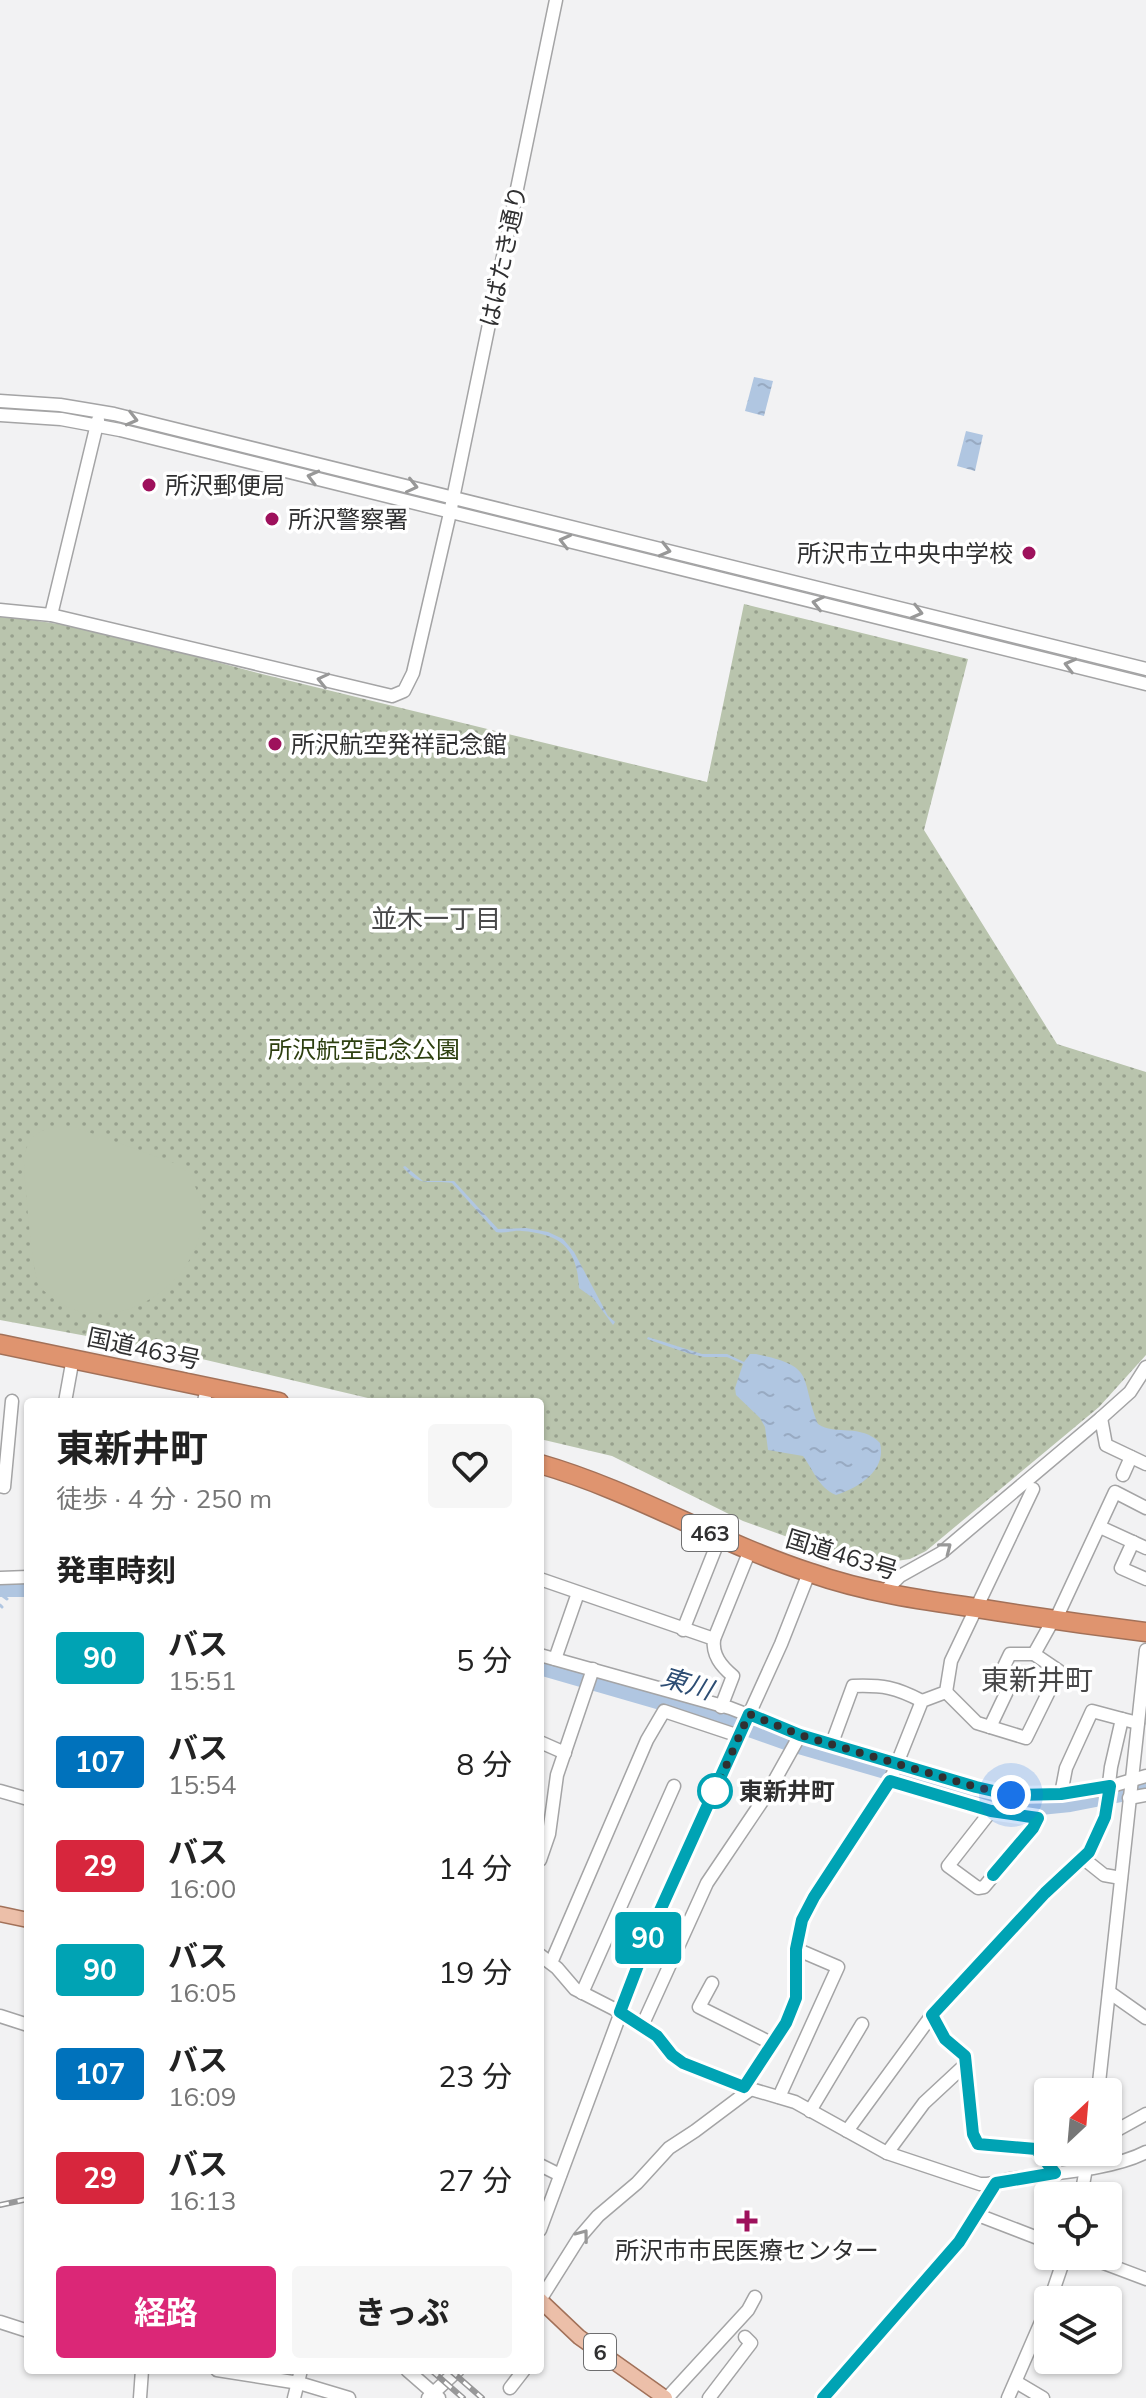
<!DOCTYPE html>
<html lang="ja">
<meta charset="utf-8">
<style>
:root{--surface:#fff;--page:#f6f6f6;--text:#222;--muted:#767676;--accent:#db2777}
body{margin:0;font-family:Mulish,"Noto Sans JP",sans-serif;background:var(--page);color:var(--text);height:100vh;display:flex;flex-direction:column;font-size:30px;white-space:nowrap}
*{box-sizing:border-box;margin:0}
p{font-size:26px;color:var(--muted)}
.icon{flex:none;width:44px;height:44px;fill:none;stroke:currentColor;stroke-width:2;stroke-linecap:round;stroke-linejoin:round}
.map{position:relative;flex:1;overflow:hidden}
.sheet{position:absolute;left:24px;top:1398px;width:520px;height:976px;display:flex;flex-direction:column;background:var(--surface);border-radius:8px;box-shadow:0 2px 6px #0004}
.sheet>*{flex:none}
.badge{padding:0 16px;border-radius:6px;font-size:28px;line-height:52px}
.needle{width:52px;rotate:26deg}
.buttons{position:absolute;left:1034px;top:2078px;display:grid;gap:16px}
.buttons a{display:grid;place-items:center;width:88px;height:88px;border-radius:8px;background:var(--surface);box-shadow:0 2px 6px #0004;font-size:40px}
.you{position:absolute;width:40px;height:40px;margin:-20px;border:6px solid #fff;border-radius:50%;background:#1a73e8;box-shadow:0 0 0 12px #1a73e833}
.map>.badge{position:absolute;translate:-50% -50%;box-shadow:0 0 0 4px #fff}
h2{padding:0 32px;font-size:30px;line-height:72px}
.round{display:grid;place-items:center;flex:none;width:84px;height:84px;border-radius:8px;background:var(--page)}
.overview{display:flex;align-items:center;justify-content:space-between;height:136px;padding:0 32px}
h1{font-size:38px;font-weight:700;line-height:60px}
.action{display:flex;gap:16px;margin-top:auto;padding:16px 32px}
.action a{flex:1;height:92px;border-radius:8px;background:var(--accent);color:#fff;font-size:32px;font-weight:700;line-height:92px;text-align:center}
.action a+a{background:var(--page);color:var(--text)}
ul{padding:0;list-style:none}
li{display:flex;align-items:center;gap:24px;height:104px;padding:0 32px}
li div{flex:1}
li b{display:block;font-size:30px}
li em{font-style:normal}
li .badge{min-width:88px;font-weight:700;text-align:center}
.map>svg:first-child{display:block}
.park{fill:url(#park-dots)}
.pitch{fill:#b9c4ad}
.water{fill:url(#water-ripples)}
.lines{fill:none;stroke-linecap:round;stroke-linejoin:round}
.stream{stroke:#b0c6e1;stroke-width:3}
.river{stroke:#b0c6e1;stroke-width:18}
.minor-casing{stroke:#a4a4a5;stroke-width:15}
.major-casing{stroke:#a27159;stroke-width:17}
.highway-casing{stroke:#a27159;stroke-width:21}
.minor{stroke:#fff;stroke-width:12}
.major{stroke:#ecbfa9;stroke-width:14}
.highway{stroke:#df946f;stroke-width:18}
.rail-casing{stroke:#989899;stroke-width:6}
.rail{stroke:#fff;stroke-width:3;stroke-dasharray:9;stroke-linecap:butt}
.oneway{stroke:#989898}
.line-casing{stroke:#fff;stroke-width:18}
.line{stroke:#00a3b4;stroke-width:12}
.walk{stroke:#303031;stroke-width:8;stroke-dasharray:0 14.4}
.poi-dot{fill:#9e115c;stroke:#fff;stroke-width:3}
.stop-dot{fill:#fff;stroke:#00a3b4;stroke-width:4}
.labels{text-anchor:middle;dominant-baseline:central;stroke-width:7;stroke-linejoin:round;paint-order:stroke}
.shield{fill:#fff;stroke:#6e6e6f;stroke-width:2}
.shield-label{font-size:22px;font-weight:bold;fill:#303031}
.street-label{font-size:24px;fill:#303031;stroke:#fff}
.poi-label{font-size:24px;fill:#303031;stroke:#fff;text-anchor:start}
.park-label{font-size:24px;fill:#2d3f0f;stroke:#fff}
.stop-label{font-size:24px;font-weight:bold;fill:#303031;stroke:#fff;text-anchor:start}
.neighbourhood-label{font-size:26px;fill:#484849;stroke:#fff}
.water-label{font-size:26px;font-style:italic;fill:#2d4d73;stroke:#fff}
.quarter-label{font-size:28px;fill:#484849;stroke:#fff}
</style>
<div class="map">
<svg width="1146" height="2398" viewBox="0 0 1146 2398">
<defs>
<pattern id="park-dots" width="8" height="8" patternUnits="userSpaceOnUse" patternTransform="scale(2)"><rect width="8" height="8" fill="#b9c4ad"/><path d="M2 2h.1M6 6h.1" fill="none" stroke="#97a08d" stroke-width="1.8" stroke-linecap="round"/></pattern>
<pattern id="water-ripples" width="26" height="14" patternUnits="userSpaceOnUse" patternTransform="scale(2)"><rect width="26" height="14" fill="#b0c6e1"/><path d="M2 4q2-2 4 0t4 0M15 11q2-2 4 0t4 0" fill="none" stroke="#98aac2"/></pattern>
</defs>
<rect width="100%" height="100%" fill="#f2f2f3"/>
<!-- park -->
<path class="park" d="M744 604 968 659 924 830 1057 1044 1146 1072V1355L1099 1407 926 1551 910 1559 883 1563 840 1556 743 1521 612 1456 540 1439V1402H385L168 1351 0 1320V617C90 623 179 653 266 675 413 711 560 747 707 782Z"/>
<!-- pitch -->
<path class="pitch" d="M56 1126 74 1127 177 1164C189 1171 196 1185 199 1199 219 1271 118 1346 56 1300 50 1296 42 1290 38 1284 33 1275 23 1171 24 1157 27 1139 38 1130 56 1126Z"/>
<!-- water -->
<g class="water">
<polygon points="754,377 773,381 764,416 745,411"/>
<polygon points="966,431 983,435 975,471 957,466"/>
<path d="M405 1166 423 1181H454L498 1229 526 1228 548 1232 563 1239 574 1252 608 1316 615 1322 613 1325 593 1298 579 1288C577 1249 562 1234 522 1231 513 1230 505 1234 496 1232L452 1183C429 1179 421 1189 403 1167Z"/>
<path d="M648 1337 702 1354H727L744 1362 750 1354H756C817 1367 799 1376 818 1424 835 1436 861 1423 880 1443 887 1471 858 1488 836 1495 818 1487 814 1471 803 1456L768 1450 765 1427 760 1418 736 1395 735 1388 743 1364 727 1357H704L687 1353 647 1339Z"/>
</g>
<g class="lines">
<!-- stream -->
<g class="stream">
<polyline points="0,1594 7,1599"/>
<polyline points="0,1605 2,1607"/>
</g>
<!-- river -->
<g class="river">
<polyline points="0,1588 28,1588"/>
<polyline points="540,1666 727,1720 789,1742 982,1798 1030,1807 1070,1803 1146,1788"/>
</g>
<defs>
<g id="minor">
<polyline points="0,401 60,405 114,414 1146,669"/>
<polyline points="0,415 61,419 120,430 1146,684"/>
<polyline points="0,610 51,615 392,696 404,691 413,673 450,513 556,0"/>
<polyline points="51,615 98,420"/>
<polyline points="65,1402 73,1358"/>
<polyline points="204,1402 207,1386"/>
<polyline points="1101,1418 1106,1445 1146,1464"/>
<polyline points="1123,1475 1131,1457"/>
<polyline points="0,1486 4,1487 12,1401"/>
<polyline points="1100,1527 1146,1548"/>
<polyline points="1133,1542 1121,1568 1146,1579"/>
<polyline points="0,1578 28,1577"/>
<polyline points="540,1579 714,1639"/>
<polyline points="883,1593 900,1576 941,1553 1101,1418 1130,1392 1146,1367"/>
<polyline points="1055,1621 1115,1492 1146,1508"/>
<polyline points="683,1630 720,1537"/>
<polyline points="540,1655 730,1708 800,1735 976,1787 1011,1795 1061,1794 1098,1790 1146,1776"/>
<polyline points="555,1659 578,1593"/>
<polyline points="946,1692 977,1723 1026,1738 1059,1671 1034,1654 1053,1620"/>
<path d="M721 1707 733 1676C721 1666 712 1655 714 1639L750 1550"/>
<polyline points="990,1727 1010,1685 998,1679 1010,1654 1034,1654"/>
<polyline points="540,1742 565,1753"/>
<path d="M832 1743 853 1686C883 1685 895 1687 922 1701"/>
<polyline points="890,1781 991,1811 1038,1818 1033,1828 984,1887 978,1888 948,1866 991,1811"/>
<polyline points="0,1791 28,1799"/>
<polyline points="1061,1794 1066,1768 1092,1711 1122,1719"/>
<polyline points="1129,1798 1146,1795"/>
<polyline points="1084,1859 1104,1875 1121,1878"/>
<polyline points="540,1860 549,1834 557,1775 593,1669"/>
<path d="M540 1955 557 1968 575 1989 620 2012 657 2036 672 2055 683 2063 744 2087 795 2102 887 2153 980 2184C991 2185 1000 2181 1011 2179 1050 2173 1112 2170 1146 2152"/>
<polyline points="551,1963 647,1740 664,1711 739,1736"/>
<polyline points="712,1983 699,2007 773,2044"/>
<polyline points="1109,1992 1146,2018"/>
<polyline points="582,1993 674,1786"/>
<polyline points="932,2015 945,2039 965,2056 973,2134 978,2144 1036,2149 1055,2173"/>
<polyline points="0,2016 28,2025"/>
<polyline points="642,2026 707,1883 767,1794 800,1735"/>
<polyline points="744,2087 786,2023 796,1998 796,1949 802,1920 814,1897 890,1781 922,1701 946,1692 951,1661 1033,1489"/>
<polyline points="1098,2092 1146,1650"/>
<polyline points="779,2097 838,1967 796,1949"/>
<polyline points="810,2111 862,2024"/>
<polyline points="847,2131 932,2015 1045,1893 1089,1852 1105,1817 1111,1767 1122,1719 1138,1723"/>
<polyline points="1108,2135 1146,2114"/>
<polyline points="887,2153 924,2103 966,2064"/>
<polyline points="540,2165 560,2175"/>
<polyline points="1081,2196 1089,2152"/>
<polyline points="978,2215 1048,2242"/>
<polyline points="540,2230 653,1926 781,1644 809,1573"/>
<polyline points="1085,2256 1146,2279"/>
<polyline points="540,2300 579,2238 598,2216 637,2183 669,2148 695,2131 751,2089"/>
<polyline points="1050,2300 1065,2256"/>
<polyline points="0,2322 28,2331"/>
<polyline points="217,2370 299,2383 349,2398"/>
<polyline points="407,2370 439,2398"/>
<polyline points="1016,2382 1043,2398"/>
<polyline points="510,2388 524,2370"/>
<polyline points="140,2398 142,2370"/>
<polyline points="294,2398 301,2370"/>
<polyline points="428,2398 458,2370"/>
<polyline points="667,2398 748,2310 755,2297"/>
<polyline points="709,2398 751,2343 745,2337"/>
<polyline points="823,2398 959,2242 996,2183"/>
<polyline points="1008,2398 1048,2306"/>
</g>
<g id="major">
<polyline points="0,1914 28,1920"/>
<polyline points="540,2300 579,2337 665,2398"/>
</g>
<g id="highway">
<polyline points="0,1344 279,1402"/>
<path d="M540 1464C634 1491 718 1543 811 1573 865 1592 921 1600 977 1608 1033 1617 1089 1625 1146 1632"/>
</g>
</defs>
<!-- minor casing -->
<use href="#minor" class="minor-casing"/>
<!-- major casing -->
<use href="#major" class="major-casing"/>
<!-- highway casing -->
<use href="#highway" class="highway-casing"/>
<!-- minor -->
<use href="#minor" class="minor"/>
<!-- major -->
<use href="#major" class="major"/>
<!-- highway -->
<use href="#highway" class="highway"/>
<defs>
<g id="rail">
<polyline points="0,2205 28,2199"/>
<polyline points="431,2370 463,2398"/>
<polyline points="450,2370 482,2398"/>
</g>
</defs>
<!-- rail casing -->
<use href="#rail" class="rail-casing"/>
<!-- rail -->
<use href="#rail" class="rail"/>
</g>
<!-- one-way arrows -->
<defs><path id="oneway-chevron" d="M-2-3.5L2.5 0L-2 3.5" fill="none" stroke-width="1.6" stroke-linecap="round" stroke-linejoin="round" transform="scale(2)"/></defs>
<g class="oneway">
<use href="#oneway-chevron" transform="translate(132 419) rotate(14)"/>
<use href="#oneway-chevron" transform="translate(313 477) rotate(-165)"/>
<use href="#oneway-chevron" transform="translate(412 486) rotate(13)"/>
<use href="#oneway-chevron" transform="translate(565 541) rotate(-166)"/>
<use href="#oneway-chevron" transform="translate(665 550) rotate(14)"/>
<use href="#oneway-chevron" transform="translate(818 603) rotate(-167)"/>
<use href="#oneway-chevron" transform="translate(917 612) rotate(14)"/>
<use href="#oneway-chevron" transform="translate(1070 665) rotate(-166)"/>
<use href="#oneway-chevron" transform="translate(323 680) rotate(-167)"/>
<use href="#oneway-chevron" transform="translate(946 1548) rotate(-38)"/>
<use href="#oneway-chevron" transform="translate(583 2235) rotate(-53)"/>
</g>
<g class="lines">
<defs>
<polyline id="line" points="823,2398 959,2242 996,2183 1055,2173 1036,2149 978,2144 973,2134 965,2056 945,2039 932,2015 1045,1893 1089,1852 1105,1817 1110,1786 1061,1794 1011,1795 976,1787 800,1735 749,1714 653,1926 620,2012 657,2036 672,2055 683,2063 744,2087 786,2023 796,1998 796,1949 802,1920 814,1897 890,1781 991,1811 1038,1818 1033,1828 993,1875"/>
</defs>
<!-- line casing -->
<use href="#line" class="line-casing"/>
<!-- line -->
<use href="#line" class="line"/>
<!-- walk -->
<polyline class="walk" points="715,1791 749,1714 800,1735 976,1787 1011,1795"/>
</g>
<!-- markers -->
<g class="poi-dot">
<circle cx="149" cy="485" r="8"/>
<circle cx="272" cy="519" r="8"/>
<circle cx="1029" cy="553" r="8"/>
<circle cx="275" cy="744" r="8"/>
<path d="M743 2209h8v8h8v8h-8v8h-8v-8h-8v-8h8z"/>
</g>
<circle class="stop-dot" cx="715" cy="1791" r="16"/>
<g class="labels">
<!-- shield labels -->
<g class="shield">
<rect x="682" y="1515" width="56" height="36" rx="6"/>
<rect x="584" y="2334" width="32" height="36" rx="6"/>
</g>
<g class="shield-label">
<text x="710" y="1533">463</text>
<text x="600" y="2352">6</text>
</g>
<!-- street labels -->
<g class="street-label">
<text transform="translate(503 256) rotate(-78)">はばたき通り</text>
<text transform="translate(144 1348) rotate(12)">国道463号</text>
<text transform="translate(842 1554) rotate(17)">国道463号</text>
</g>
<!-- poi labels -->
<g class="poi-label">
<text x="165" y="485">所沢郵便局</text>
<text x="288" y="519">所沢警察署</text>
<text x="1013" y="553" text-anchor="end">所沢市立中央中学校</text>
<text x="291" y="744">所沢航空発祥記念館</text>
<text x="747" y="2250" text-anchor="middle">所沢市市民医療センター</text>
</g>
<!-- park labels -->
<g class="park-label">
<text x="364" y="1049">所沢航空記念公園</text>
</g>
<!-- stop labels -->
<g class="stop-label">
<text x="739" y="1791">東新井町</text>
</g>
<!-- neighbourhood labels -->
<g class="neighbourhood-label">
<text x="436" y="918">並木一丁目</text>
</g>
<!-- water labels -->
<g class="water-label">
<text transform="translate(687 1683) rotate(17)">東川</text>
</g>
<!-- quarter labels -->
<g class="quarter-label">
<text x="1037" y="1679">東新井町</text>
</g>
</g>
</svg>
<div class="buttons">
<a><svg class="needle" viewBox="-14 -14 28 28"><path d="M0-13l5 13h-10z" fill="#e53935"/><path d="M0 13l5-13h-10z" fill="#767676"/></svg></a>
<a><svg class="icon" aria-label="locate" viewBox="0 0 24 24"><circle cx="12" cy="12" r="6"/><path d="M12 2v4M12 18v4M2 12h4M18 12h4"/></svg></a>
<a><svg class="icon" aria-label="layers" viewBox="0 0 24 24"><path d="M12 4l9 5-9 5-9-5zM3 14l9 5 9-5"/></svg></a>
</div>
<div class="you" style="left:1011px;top:1795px"></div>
<b class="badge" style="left:648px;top:1938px;background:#00a3b4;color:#fff">90</b>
<section class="sheet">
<div class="overview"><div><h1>東新井町</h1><p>徒歩 · 4 分 · 250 m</p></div><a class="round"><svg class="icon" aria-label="heart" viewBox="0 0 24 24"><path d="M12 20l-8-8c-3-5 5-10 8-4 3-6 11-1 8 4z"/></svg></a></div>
<h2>発車時刻</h2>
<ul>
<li><span class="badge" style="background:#00a3b4;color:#fff">90</span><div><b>バス</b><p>15:51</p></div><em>5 分</em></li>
<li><span class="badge" style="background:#0072bc;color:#fff">107</span><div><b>バス</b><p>15:54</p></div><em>8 分</em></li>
<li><span class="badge" style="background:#d7263d;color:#fff">29</span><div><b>バス</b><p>16:00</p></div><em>14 分</em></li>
<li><span class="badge" style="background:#00a3b4;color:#fff">90</span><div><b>バス</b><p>16:05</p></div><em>19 分</em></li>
<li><span class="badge" style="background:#0072bc;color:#fff">107</span><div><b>バス</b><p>16:09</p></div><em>23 分</em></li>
<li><span class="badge" style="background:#d7263d;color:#fff">29</span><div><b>バス</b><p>16:13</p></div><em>27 分</em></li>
</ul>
<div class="action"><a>経路</a><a>きっぷ</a></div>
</section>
</div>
